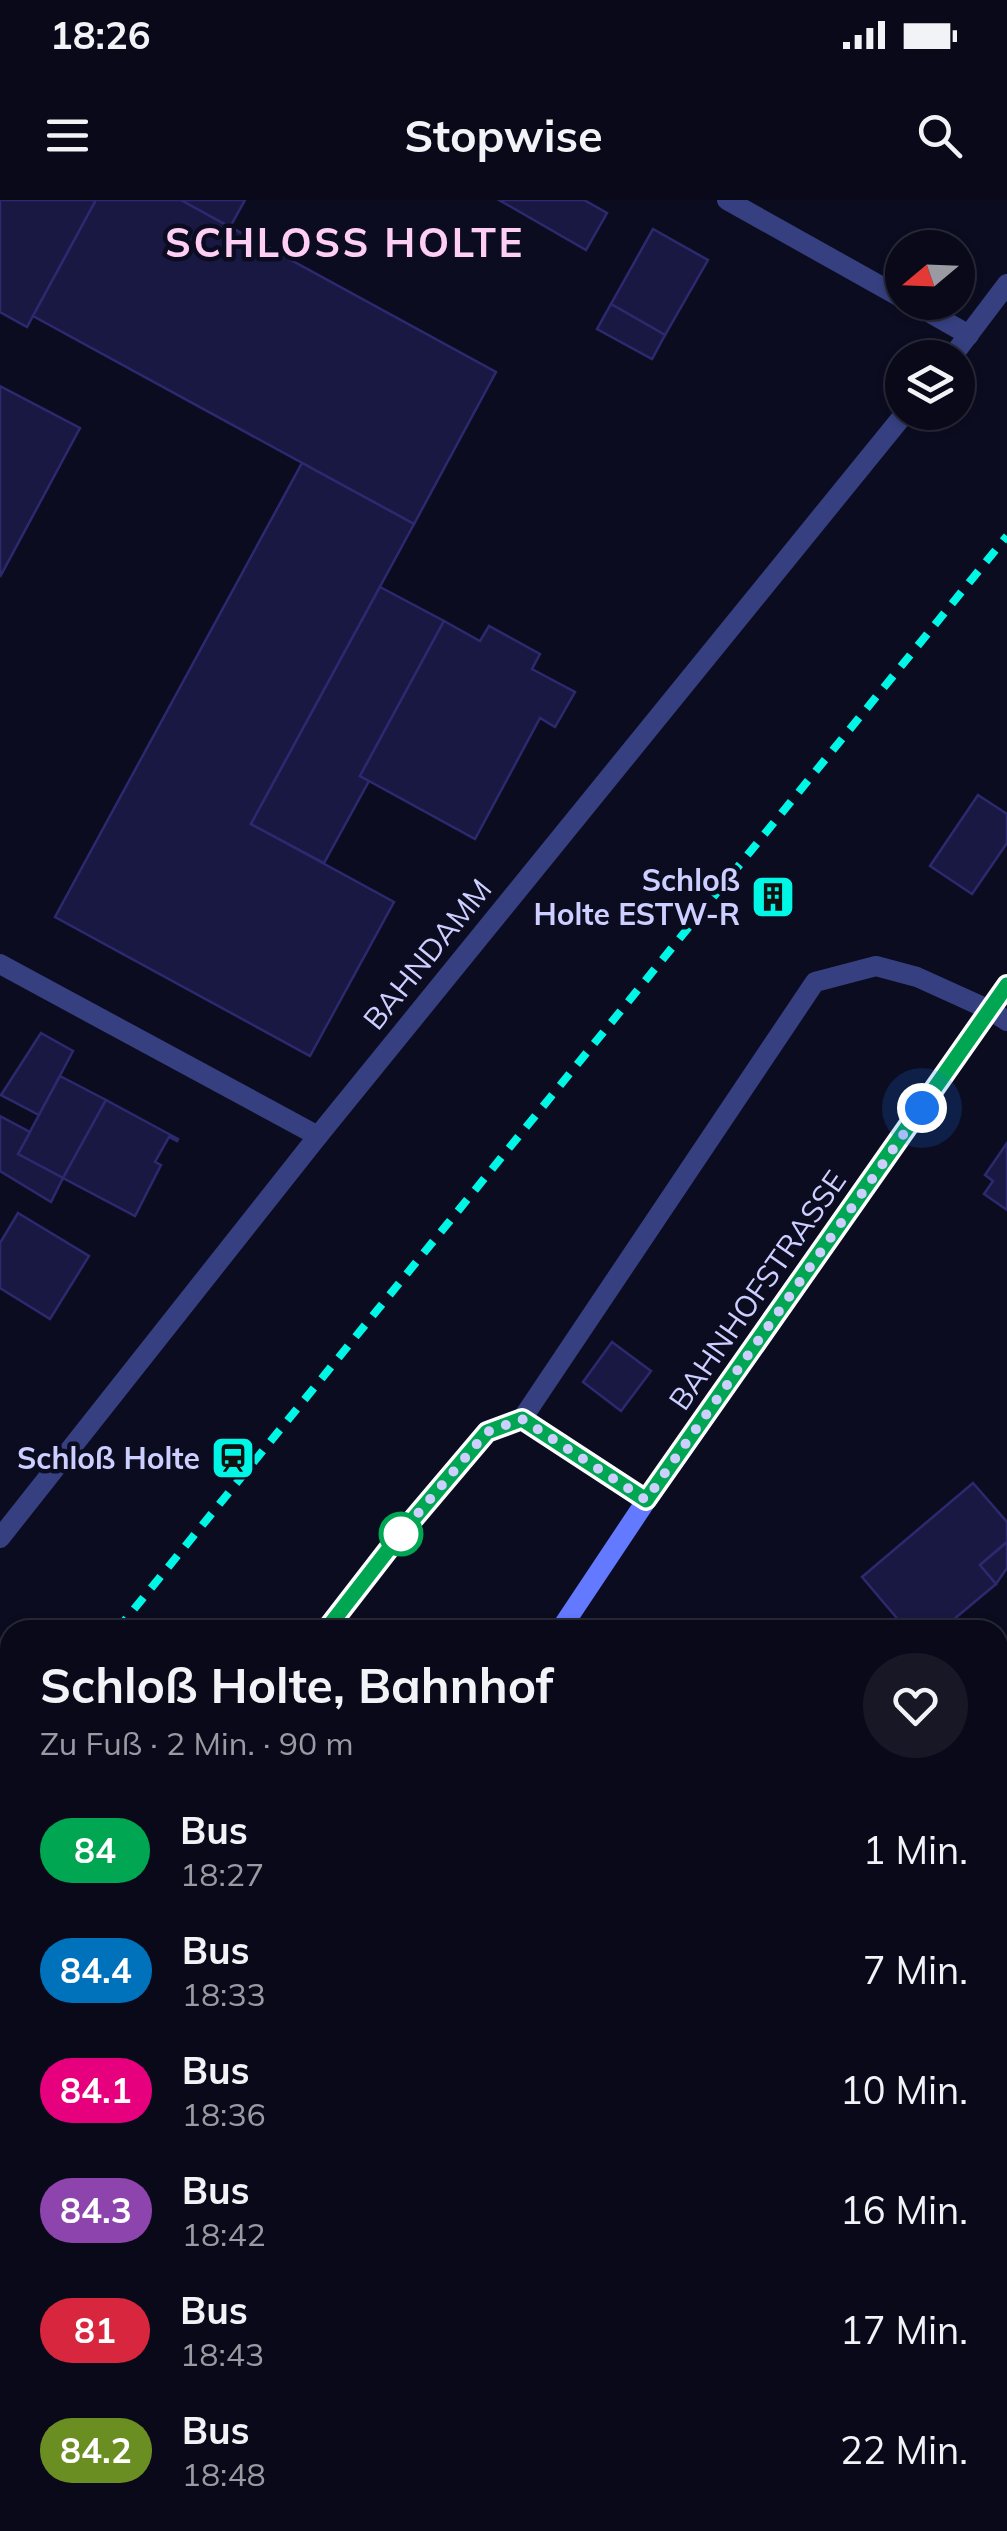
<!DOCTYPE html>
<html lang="de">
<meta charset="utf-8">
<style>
:root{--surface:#090919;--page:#171726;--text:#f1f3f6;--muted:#999aa2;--line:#292a38}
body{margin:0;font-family:Mulish,sans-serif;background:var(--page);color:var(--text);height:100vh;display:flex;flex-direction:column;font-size:38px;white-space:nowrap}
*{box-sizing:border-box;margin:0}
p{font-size:32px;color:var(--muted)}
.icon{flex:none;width:55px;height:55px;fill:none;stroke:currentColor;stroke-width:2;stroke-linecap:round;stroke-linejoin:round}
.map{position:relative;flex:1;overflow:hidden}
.side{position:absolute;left:0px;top:1420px;width:1008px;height:912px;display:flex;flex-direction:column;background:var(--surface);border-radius:30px 30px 0 0;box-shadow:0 2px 8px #0004,0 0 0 2px var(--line)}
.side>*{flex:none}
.badge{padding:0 20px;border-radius:32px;font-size:35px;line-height:65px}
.needle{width:65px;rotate:251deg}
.tools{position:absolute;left:885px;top:30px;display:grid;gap:20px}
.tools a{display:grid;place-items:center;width:90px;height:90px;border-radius:50%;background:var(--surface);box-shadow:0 2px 8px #0004,0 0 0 2px var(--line);font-size:50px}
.you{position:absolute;width:50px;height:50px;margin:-25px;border:8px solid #fff;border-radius:50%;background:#1a73e8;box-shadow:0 0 0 15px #1a73e833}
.map>.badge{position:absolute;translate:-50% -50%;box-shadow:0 0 0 5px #fff}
.round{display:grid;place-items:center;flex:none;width:105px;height:105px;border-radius:52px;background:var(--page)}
.headline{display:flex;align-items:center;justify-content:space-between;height:170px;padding:0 40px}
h1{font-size:48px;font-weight:700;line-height:75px}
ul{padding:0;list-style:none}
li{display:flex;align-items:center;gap:30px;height:120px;padding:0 40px}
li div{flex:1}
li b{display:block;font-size:38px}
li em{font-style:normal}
li .badge{min-width:110px;font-weight:700;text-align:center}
.status{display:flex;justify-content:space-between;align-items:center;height:70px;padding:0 50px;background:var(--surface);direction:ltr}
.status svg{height:28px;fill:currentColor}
header{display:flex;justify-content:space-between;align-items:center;height:130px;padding:0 40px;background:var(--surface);font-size:45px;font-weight:700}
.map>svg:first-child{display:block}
.building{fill:#191842;stroke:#2c296f;stroke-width:2.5}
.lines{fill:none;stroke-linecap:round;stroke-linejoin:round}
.path{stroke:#2bb495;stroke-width:6;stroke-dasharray:5 8;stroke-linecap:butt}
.lane{stroke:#364081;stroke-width:20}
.street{stroke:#364081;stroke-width:20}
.secondary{stroke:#6379ff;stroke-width:20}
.rail{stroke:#00f7e6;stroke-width:8;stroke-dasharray:15 12;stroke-linecap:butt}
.line-casing{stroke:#fff;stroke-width:22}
.line{stroke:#00a651;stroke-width:15}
.walk{stroke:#cccfff;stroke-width:10;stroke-dasharray:0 18}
.stop-dot{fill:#fff;stroke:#00a651;stroke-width:5}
.labels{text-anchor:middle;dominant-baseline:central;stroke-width:9;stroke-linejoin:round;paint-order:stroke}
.poi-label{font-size:30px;font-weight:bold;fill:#cccfff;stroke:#0c0c21;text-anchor:end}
.street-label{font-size:30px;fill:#cccfff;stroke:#0c0c21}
.district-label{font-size:40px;font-weight:bold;letter-spacing:2.5px;fill:#ffcef5;stroke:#0c0c21}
</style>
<div class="status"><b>18:26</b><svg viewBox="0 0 49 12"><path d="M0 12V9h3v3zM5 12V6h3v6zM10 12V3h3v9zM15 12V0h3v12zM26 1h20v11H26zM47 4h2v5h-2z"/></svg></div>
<header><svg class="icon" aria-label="menu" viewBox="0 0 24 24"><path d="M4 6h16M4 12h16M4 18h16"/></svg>Stopwise<svg class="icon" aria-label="search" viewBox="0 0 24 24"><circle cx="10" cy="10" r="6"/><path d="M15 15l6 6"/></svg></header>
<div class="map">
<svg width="1007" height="2331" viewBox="0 0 1007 2331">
<rect width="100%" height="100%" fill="#0c0c21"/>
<!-- building -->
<g class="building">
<polygon points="0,0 96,0 27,127 0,112"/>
<polygon points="96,0 181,0 496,172 414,324 33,116"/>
<polygon points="181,0 245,0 230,27"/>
<polygon points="499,0 584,0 607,13 586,50"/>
<polygon points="653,29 708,60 665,135 611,104"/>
<polygon points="611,104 665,135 652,159 597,129"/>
<polygon points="0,186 80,228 0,377"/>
<polygon points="302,263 414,324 251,624 394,702 310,856 55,717"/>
<polygon points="380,387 444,421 360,576 369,581 324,663 251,624"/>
<polygon points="444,421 480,441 489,426 540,454 532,469 575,492 555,527 540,518 475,639 360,576"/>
<polygon points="978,595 1007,614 1007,643 972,694 930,666"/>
<polygon points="774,678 791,692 772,715 755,702"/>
<polygon points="41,833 73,851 39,915 1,895"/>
<polygon points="60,876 106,900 63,978 18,954"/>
<polygon points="106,900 178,939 177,941 169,937 155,962 161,965 135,1016 63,978"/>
<polygon points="0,916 30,932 18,954 63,978 51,1002 0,971"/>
<polygon points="1007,943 1007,1010 984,994 993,981 985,975"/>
<polygon points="18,1013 89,1056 50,1119 0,1088 0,1043"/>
<polygon points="612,1142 651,1171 621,1211 583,1182"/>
<polygon points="973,1283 1007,1322 1007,1342 980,1365 996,1384 941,1430 907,1430 862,1377"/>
<polygon points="1007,1342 1007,1368 996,1384 980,1365"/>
<polygon points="1007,1602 1007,1732 998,1728 998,1626"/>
<polygon points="213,2322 266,2322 260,2331 207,2331"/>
<polygon points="818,2322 865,2322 862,2331 841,2331"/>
<polygon points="921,2322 962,2322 979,2329 918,2331"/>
</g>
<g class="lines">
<!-- path -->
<g class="path">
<polyline points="0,1717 7,1723 0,1732"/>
<polyline points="0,1944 10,1953"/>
<polyline points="0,2019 10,2006"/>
</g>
<!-- lane -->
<g class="lane">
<polyline points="522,1219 646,1301"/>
<polyline points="326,1430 398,1337 487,1231 522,1219 815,782 876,766 917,777 990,810"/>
<polyline points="0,1847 10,1834"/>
<polyline points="0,1880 10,1895"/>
</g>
<!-- street -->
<g class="street">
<polyline points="727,0 902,98"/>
<polyline points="911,102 969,135"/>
<polyline points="951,158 1007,84"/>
<polyline points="0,764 318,936"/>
<polyline points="990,810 1007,821"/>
<polyline points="0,1338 318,936 906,212"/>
</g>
<!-- secondary -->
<g class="secondary">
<polyline points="560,1430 646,1301 1007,785"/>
<polyline points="0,2271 10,2256"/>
</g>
<!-- rail -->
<g class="rail">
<polyline points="117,1430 1007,336"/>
<polyline points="0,1575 10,1563"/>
</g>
</g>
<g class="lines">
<defs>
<polyline id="line" points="326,1430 398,1337 487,1232 522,1219 646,1300 1007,785"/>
</defs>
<!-- line casing -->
<use href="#line" class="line-casing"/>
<!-- line -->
<use href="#line" class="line"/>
<!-- walk -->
<polyline class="walk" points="401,1334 398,1337 487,1232 522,1219 646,1300 922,908"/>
</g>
<!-- icons -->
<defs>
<symbol id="building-square" viewBox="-11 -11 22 22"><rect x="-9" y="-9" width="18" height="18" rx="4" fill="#00f7e6" stroke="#0c0c21"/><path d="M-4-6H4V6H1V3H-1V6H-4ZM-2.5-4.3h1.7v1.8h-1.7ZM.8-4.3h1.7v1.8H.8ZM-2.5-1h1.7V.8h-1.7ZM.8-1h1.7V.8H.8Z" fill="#111"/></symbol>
<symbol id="station-square" viewBox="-11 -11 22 22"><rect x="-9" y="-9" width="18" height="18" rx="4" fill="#00f7e6" stroke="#0c0c21"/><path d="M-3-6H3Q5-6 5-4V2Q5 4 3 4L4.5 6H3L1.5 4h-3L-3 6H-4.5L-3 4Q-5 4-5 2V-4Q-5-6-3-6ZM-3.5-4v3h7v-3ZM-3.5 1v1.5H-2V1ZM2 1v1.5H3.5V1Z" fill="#111"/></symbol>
</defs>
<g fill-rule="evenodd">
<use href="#building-square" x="748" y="672" width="50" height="50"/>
<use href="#station-square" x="208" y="1233" width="50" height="50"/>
</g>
<!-- markers -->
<circle class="stop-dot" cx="401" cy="1334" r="20"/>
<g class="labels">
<!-- poi labels -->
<g class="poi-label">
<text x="740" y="680">Schloß<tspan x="740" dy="34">Holte ESTW-R</tspan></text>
<text x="200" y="1258">Schloß Holte</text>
</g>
<!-- street labels -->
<g class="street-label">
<text transform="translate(427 754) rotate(-51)">BAHNDAMM</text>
<text transform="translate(757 1090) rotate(-55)">BAHNHOFSTRASSE</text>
</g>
<!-- district labels -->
<g class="district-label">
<text x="345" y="42">SCHLOSS HOLTE</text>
</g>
</g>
</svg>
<div class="tools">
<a><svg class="needle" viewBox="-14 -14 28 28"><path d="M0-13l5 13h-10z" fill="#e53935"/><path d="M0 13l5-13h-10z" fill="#999aa2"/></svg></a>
<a><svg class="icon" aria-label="layers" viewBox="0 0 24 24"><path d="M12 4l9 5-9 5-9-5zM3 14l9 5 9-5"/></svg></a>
</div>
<div class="you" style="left:922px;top:908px"></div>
<section class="side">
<div class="headline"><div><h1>Schloß Holte, Bahnhof</h1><p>Zu Fuß · 2 Min. · 90 m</p></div><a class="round"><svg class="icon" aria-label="heart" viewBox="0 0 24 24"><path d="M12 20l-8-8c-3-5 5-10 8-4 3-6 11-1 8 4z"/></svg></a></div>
<ul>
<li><span class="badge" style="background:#00a651;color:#fff">84</span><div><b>Bus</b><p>18:27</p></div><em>1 Min.</em></li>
<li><span class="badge" style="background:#0072bc;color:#fff">84.4</span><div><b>Bus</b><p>18:33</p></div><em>7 Min.</em></li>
<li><span class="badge" style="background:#e6007e;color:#fff">84.1</span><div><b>Bus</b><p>18:36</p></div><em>10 Min.</em></li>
<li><span class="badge" style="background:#8e44ad;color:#fff">84.3</span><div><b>Bus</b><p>18:42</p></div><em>16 Min.</em></li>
<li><span class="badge" style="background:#d7263d;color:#fff">81</span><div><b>Bus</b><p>18:43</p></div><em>17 Min.</em></li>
<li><span class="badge" style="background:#6b8e23;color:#fff">84.2</span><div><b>Bus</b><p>18:48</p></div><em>22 Min.</em></li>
</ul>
</section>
</div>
